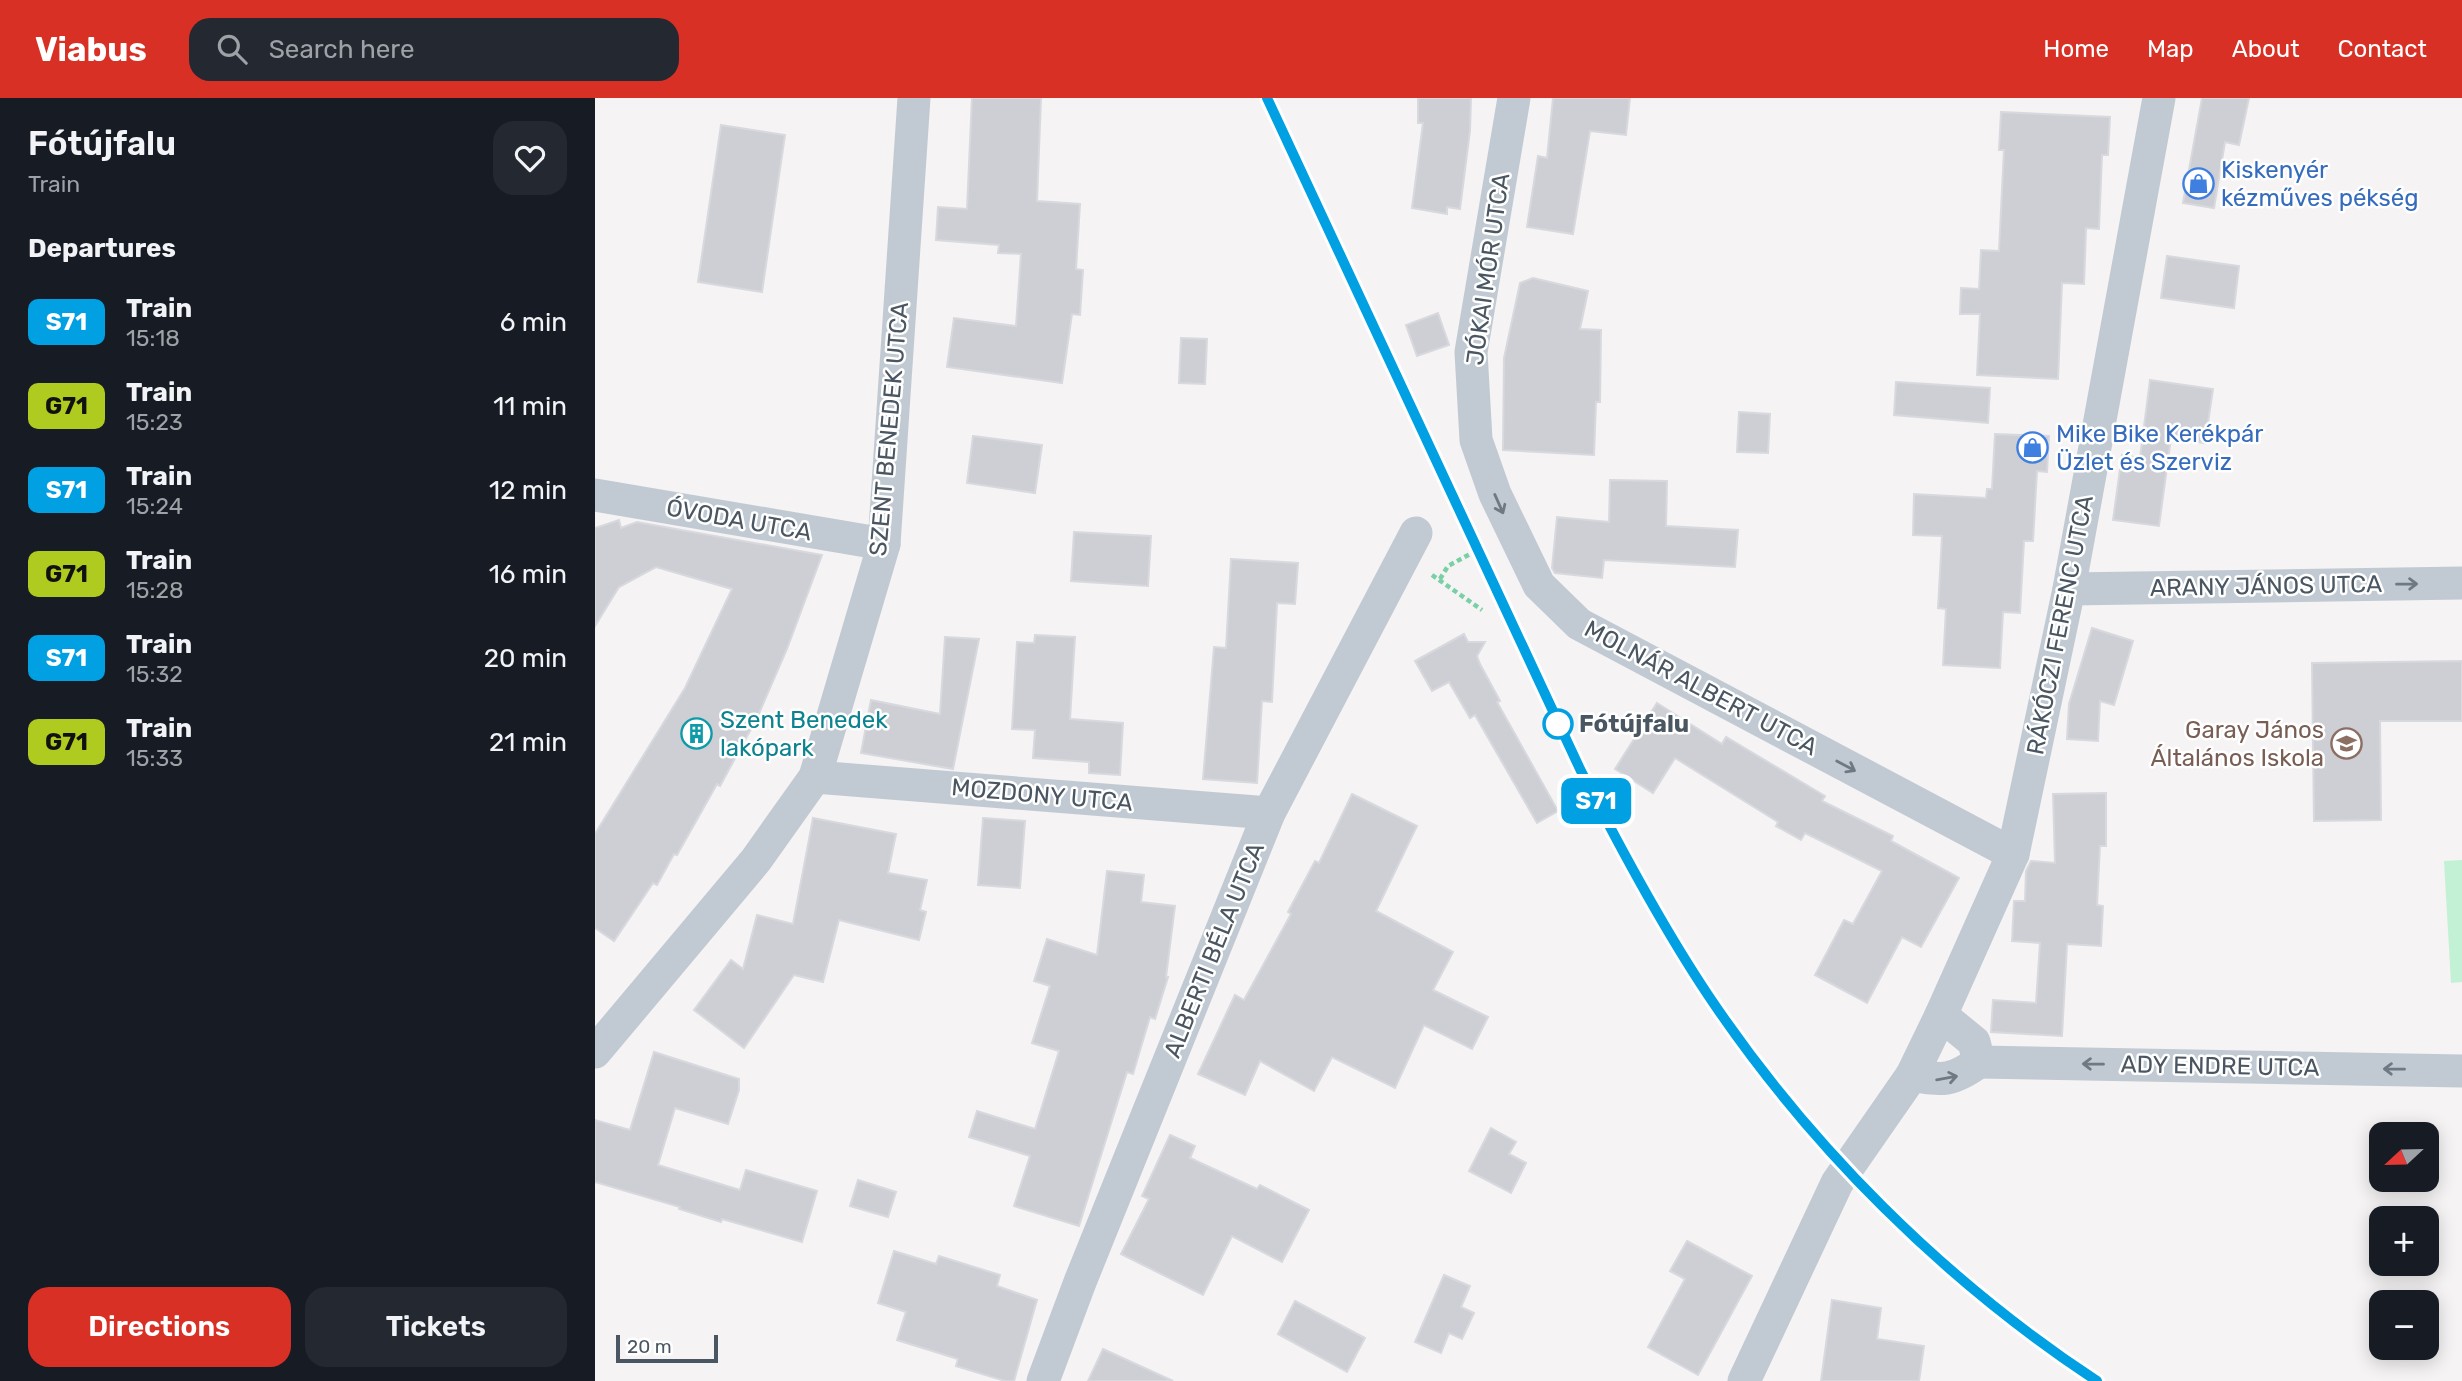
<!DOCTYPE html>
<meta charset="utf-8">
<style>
:root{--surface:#171b24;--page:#242831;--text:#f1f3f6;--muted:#9ea1a6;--accent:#d93025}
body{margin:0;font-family:Rubik,sans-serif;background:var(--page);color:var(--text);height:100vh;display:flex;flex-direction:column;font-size:26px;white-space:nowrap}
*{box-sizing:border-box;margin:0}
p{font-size:23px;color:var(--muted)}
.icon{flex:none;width:38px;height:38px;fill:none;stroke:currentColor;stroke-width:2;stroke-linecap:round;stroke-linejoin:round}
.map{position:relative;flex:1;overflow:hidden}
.side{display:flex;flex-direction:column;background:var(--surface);width:595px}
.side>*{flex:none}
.badge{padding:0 14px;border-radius:10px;font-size:24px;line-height:46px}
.needle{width:46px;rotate:248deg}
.fabs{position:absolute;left:1774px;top:1024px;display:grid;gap:14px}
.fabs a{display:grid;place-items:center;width:70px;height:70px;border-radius:14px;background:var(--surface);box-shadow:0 4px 18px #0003;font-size:35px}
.scale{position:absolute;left:21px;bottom:18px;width:102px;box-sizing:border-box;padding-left:7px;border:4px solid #4a5661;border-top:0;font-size:19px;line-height:24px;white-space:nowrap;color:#4a5661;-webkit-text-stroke:5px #fff;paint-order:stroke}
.map>.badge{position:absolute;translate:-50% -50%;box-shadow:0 0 0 4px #fff}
h2{padding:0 28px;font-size:26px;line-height:63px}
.round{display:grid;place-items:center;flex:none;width:74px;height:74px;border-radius:21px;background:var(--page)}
.summary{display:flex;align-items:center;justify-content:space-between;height:119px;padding:0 28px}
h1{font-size:33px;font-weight:600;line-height:52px}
.primary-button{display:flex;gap:14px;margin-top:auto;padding:14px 28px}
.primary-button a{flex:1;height:80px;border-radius:21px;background:var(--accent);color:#fff;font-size:28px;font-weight:600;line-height:80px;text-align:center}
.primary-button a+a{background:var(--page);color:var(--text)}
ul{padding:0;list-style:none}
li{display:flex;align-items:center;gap:21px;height:84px;padding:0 28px}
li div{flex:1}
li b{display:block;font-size:26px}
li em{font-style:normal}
li .badge{min-width:77px;font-weight:700;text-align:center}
header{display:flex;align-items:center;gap:42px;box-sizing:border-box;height:98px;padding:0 35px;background:var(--accent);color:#fff}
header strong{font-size:33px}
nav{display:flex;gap:38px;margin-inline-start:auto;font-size:24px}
.search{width:490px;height:63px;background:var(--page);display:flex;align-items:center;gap:18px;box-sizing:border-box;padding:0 24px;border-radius:21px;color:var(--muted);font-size:26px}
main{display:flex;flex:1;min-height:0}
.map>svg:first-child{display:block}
.green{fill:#c3f1d5}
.building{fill:#cdcfd5;stroke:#d7d9de;stroke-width:2}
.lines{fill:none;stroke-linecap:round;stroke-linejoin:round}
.path{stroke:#7ad0a6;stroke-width:4.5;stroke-dasharray:5 3.5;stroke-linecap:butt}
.street{stroke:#c1cad2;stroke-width:33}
.rail-casing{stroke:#b5b8bd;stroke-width:8}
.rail{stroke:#fff;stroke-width:5;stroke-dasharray:16;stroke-linecap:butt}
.oneway{stroke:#6e7983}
.line-casing{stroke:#fff;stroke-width:16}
.line{stroke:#00a0e3;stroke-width:10}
.stop-dot{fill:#fff;stroke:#00a0e3;stroke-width:3.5}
.labels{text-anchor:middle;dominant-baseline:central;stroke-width:5;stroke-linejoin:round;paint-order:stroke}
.shop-label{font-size:24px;fill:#366cbe;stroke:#fff;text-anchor:start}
.street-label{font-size:24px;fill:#4a5661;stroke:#fff}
.culture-label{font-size:24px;fill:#0d838f;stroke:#fff;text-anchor:start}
.stop-label{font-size:24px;font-weight:bold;fill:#4a5661;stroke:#fff;text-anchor:start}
.education-label{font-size:24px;fill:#785e54;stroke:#fff;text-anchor:end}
</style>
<header>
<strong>Viabus</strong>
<div class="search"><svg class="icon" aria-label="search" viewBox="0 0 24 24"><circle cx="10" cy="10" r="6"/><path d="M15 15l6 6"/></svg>Search here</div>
<nav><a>Home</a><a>Map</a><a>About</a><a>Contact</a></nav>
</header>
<main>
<section class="side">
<div class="summary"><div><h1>Fótújfalu</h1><p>Train</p></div><a class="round"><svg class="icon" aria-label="heart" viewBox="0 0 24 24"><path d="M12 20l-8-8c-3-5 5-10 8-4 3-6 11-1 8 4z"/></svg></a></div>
<h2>Departures</h2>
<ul>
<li><span class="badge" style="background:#00a0e3;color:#fff">S71</span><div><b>Train</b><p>15:18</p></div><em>6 min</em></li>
<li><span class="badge" style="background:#b0cb1f;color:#111">G71</span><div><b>Train</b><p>15:23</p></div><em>11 min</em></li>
<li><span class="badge" style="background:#00a0e3;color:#fff">S71</span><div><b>Train</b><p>15:24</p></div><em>12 min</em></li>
<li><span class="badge" style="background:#b0cb1f;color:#111">G71</span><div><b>Train</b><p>15:28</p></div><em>16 min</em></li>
<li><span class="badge" style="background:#00a0e3;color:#fff">S71</span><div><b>Train</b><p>15:32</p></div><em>20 min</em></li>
<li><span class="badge" style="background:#b0cb1f;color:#111">G71</span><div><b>Train</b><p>15:33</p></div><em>21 min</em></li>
</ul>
<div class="primary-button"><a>Directions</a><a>Tickets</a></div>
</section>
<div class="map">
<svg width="1867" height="1283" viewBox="0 0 1867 1283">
<rect width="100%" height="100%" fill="#f5f3f3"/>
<!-- green -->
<polygon class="green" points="1867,762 1867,884 1856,885 1849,763"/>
<!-- building -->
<g class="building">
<polygon points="377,0 446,0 442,103 485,106 481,171 488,172 485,217 477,216 467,285 352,269 359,220 421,228 426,156 403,155 404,147 341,142 343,109 372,111"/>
<polygon points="823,0 876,0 875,33 865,111 852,109 852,116 817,110 828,25 823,25"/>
<polygon points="958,0 1035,0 1031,37 995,33 978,136 932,129 943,58 952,60"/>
<polygon points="1607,0 1654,0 1644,47 1630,44 1619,110 1588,105"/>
<polygon points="1406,14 1515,19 1513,57 1507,57 1504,131 1491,130 1489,186 1467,185 1463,281 1382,277 1385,216 1365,216 1366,190 1384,191 1386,152 1404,153 1409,52 1404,52"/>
<polygon points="126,27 190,37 167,194 103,184"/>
<polygon points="1572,158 1644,168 1639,210 1566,200"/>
<polygon points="938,180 993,193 985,231 1006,232 1005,304 1001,304 999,357 908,352 909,260 925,185"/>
<polygon points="843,215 854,247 822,258 811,227"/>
<polygon points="586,240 612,241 610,286 584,285"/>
<polygon points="1555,282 1618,291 1610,345 1576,340 1564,428 1518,422 1527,357 1545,360"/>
<polygon points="1301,284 1395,290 1393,325 1299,317"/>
<polygon points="1144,314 1175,316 1173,355 1142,354"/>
<polygon points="1400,336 1454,338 1452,374 1442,373 1438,443 1429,443 1425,515 1408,514 1405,570 1348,567 1351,511 1343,510 1347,438 1318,437 1319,396 1391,400 1392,391 1397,391"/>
<polygon points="378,338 447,347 440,395 372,385"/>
<polygon points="1015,382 1072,383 1071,428 1143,432 1140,469 1009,462 1007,480 960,475 957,470 962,419 1014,424"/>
<polygon points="24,422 26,430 42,424 227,457 192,551 162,620 125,688 122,686 82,757 79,756 62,787 58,785 19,843 0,830 0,736 90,590 137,491 61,469 24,489 0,528 0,430"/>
<polygon points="479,434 556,438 553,488 476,483"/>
<polygon points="636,461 703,465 700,506 682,505 677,604 667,603 662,685 608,681 619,549 631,550"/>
<polygon points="1497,530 1538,543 1519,607 1505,603 1503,643 1472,641 1474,606"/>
<polygon points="869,536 873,544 890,544 882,558 885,566 905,603 902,604 963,713 942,725 880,617 875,620 854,584 837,593 820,563"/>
<polygon points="440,537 480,539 475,621 528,625 525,677 494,675 494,664 438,660 440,632 417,631 422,544 439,545"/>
<polygon points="350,539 384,541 358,671 266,655 276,602 345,616"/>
<polygon points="1867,563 1867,623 1785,623 1786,722 1719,723 1717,565"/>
<polygon points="1062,605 1127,646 1131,639 1230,698 1227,703 1298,738 1296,743 1364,780 1326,849 1307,839 1272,905 1220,877 1249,822 1258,826 1287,773 1210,735 1206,742 1181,728 1183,724 1080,660 1058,695 1020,671"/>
<polygon points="1511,695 1511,748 1505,748 1502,807 1508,808 1506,848 1472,846 1467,938 1396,934 1398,902 1441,905 1445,845 1417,843 1419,803 1430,803 1431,773 1436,763 1460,765 1458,696"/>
<polygon points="757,696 822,728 781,813 858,854 838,892 893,919 877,951 829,927 800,990 737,959 719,993 665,963 650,997 603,976 640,897 649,902 696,816 693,814 720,763 724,765"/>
<polygon points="218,720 301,736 293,775 332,782 325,812 331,814 324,842 244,822 228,884 199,877 149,950 99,912 136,862 148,871 162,817 198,826"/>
<polygon points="388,720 430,723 425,790 383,787"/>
<polygon points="512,773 549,777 546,804 580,808 571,879 573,879 560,921 555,919 538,976 532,974 484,1128 419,1108 435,1058 374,1039 382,1013 440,1031 464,953 437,945 455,888 439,883 452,841 502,857"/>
<polygon points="59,954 144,981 144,992 133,1026 80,1010 63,1067 145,1092 151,1072 222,1093 207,1144 127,1121 126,1124 84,1111 85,1109 0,1084 0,1022 35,1032"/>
<polygon points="896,1030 921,1044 914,1056 931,1065 916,1095 874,1073"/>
<polygon points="575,1037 600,1048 595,1060 662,1091 665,1087 714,1112 687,1164 637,1138 608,1197 526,1156 554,1101 547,1098"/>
<polygon points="263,1082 301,1094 293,1119 255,1108"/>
<polygon points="1092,1143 1157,1178 1103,1277 1053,1249 1090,1181 1075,1173"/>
<polygon points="299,1153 341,1166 344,1158 405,1177 402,1188 442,1202 419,1283 410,1283 361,1268 363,1261 302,1242 311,1214 283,1205"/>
<polygon points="849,1177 875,1188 866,1209 879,1215 867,1241 854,1235 846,1255 820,1244"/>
<polygon points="1237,1202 1286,1210 1282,1241 1329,1248 1324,1283 1226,1283"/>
<polygon points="700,1203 770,1240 752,1274 683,1236"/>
<polygon points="508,1251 578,1283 493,1283"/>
</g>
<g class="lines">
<!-- path -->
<g class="path">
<polyline points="837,477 887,512"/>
<polyline points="845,481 853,468 888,449"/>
</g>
<!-- street -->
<g class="street">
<polyline points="919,0 876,254 881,342 900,396 944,487 984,526 1418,756"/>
<polyline points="0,397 289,446"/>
<polyline points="1474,491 1867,485"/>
<polyline points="220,679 674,715"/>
<polyline points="1346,917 1379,944 1384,964 1867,973"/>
<polyline points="0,954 161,762 220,679 289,446 319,0"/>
<path d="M1317 977C1349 983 1357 983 1384 964"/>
<polyline points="448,1283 485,1184 674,715 821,435"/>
<polyline points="1149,1283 1242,1085 1317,977 1346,917 1418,756 1474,491 1564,0"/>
</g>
<defs>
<path id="rail" d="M672 0 985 671C1024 748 1065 825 1113 897 1216 1049 1350 1182 1502 1283"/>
</defs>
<!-- rail casing -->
<use href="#rail" class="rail-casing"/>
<!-- rail -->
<use href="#rail" class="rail"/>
</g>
<!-- one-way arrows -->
<defs><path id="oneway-shaft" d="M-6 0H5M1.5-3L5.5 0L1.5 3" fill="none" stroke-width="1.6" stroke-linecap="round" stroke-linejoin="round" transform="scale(1.75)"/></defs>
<g class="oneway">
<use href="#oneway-shaft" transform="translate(904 406) rotate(66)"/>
<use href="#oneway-shaft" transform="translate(1812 486) rotate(-1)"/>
<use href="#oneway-shaft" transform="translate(1251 668) rotate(28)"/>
<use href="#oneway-shaft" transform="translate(1498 966) rotate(-179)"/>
<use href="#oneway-shaft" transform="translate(1799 971) rotate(-179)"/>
<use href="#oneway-shaft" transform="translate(1352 980) rotate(-10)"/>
</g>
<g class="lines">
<defs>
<path id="line" d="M672 0 985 671C1024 748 1065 825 1113 897 1215 1049 1350 1183 1502 1283"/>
</defs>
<!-- line casing -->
<use href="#line" class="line-casing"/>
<!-- line -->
<use href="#line" class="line"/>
</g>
<!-- icons -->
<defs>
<symbol id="shop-ring" viewBox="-11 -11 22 22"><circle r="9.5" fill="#fff" stroke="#3f7fe0" stroke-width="1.5"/><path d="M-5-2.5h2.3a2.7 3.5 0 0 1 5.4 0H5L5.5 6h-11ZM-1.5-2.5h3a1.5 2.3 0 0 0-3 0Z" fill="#3f7fe0"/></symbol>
<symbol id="building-ring" viewBox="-11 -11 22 22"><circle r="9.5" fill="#fff" stroke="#0f9aa8" stroke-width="1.5"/><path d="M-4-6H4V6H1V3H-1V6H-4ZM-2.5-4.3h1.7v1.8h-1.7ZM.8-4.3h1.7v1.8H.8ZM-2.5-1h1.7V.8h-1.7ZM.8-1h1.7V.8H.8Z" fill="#0f9aa8"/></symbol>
<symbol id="school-ring" viewBox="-11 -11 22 22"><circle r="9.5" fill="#fff" stroke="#8d6e63" stroke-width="1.5"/><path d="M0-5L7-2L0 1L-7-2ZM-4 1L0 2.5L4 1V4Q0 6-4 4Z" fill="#8d6e63"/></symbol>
</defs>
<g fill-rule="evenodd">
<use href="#shop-ring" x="1586" y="68" width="35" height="35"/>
<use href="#shop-ring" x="1420" y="332" width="35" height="35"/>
<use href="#building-ring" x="84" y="618" width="35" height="35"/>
<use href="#school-ring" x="1734" y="628" width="35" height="35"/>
</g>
<!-- markers -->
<circle class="stop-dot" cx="963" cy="626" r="14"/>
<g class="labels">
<!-- shop labels -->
<g class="shop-label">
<text x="1626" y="72">Kiskenyér<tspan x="1626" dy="28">kézműves pékség</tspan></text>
<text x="1461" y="336">Mike Bike Kerékpár<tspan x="1461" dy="28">Üzlet és Szerviz</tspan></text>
</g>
<!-- street labels -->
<g class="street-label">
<text transform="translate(893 171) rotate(-82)">JÓKAI MÓR UTCA</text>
<text transform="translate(294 331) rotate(-85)">SZENT BENEDEK UTCA</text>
<text transform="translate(144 422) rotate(10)">ÓVODA UTCA</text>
<text transform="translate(1671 488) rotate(-1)">ARANY JÁNOS UTCA</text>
<text transform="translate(1465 527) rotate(-79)">RÁKÓCZI FERENC UTCA</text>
<text transform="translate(1106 590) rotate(28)">MOLNÁR ALBERT UTCA</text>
<text transform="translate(447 697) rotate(5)">MOZDONY UTCA</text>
<text transform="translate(619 852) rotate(-68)">ALBERTI BÉLA UTCA</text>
<text transform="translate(1625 968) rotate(1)">ADY ENDRE UTCA</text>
</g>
<!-- culture labels -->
<g class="culture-label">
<text x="125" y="622">Szent Benedek<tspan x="125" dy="28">lakópark</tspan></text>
</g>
<!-- stop labels -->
<g class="stop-label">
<text x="984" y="626">Fótújfalu</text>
</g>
<!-- education labels -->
<g class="education-label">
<text x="1729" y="632">Garay János<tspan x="1729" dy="28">Általános Iskola</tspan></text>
</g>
</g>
</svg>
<div class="fabs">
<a><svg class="needle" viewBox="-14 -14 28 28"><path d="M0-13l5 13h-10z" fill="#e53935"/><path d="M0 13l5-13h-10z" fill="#9ea1a6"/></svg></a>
<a>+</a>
<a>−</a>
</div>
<div class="scale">20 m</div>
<b class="badge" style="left:1001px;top:703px;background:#00a0e3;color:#fff">S71</b>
</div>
</main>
